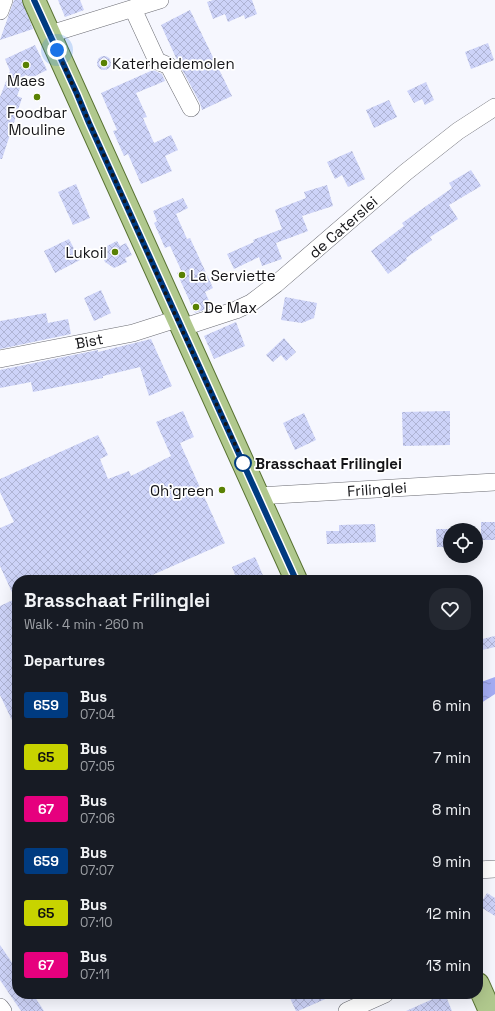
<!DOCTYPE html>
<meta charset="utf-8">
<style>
:root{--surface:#171b24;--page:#242831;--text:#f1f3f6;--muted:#9ea1a6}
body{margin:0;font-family:"Space Grotesk",sans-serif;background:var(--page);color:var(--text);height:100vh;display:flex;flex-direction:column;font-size:15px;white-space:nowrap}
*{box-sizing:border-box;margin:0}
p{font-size:13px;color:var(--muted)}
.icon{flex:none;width:22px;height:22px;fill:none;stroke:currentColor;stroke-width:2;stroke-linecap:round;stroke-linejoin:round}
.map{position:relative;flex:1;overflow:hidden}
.sheet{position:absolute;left:12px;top:575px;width:471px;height:424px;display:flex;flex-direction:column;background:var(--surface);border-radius:16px;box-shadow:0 4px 16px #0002}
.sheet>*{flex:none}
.badge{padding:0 8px;border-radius:3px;font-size:14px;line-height:26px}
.fabs{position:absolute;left:443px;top:523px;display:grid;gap:8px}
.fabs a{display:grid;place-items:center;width:40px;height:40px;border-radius:50%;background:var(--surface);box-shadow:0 4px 16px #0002;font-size:20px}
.you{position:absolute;width:20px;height:20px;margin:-10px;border:3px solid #fff;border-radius:50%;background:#1a73e8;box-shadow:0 0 0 6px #1a73e833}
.map>.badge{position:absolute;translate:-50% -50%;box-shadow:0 0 0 2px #fff}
h2{padding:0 12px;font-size:15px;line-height:36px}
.round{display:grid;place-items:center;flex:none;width:42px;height:42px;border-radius:16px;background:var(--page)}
.headline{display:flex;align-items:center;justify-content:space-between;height:68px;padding:0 12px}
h1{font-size:19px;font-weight:700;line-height:30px}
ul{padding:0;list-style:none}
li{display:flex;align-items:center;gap:12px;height:52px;padding:0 12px}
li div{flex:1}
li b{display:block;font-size:15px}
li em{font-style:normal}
li .badge{min-width:44px;font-weight:700;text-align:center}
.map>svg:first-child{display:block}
.water{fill:url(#water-ripples)}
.building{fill:url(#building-cross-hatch)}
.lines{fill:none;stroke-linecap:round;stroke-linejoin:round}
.minor-casing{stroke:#6b6c73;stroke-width:18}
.major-casing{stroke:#587232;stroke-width:24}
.minor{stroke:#fff;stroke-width:17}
.major{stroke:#b0c88d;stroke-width:22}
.line-casing{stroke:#fff;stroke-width:9}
.line{stroke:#003b80;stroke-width:6}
.walk{stroke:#141417;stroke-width:4;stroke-dasharray:0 7.2}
.poi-dot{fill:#598103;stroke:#fff;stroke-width:1.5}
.stop-dot{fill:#fff;stroke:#003b80;stroke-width:2}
.labels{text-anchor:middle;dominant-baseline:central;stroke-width:3.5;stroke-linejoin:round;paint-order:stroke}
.poi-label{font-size:15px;fill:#141417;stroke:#fff;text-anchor:start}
.street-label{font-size:15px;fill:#141417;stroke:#fff}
.stop-label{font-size:15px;font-weight:bold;fill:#141417;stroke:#fff;text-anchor:start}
</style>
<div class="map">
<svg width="495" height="1011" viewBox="0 0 495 1011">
<defs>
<pattern id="water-ripples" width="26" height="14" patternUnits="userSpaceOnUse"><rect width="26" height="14" fill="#a4adf4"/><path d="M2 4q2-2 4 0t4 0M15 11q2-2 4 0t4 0" fill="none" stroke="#8c94d0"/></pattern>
<pattern id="building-cross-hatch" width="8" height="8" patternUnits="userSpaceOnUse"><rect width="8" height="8" fill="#cdd3f8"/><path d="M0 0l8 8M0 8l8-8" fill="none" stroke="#afb4d4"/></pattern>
</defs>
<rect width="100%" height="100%" fill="#f6f7fe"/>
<!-- water -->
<polygon class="water" points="495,677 495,694 478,705 478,680 484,681"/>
<!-- building -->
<g class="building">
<polygon points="14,0 22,0 33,29 0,40"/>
<polygon points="58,0 80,0 84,10 65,17"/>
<polygon points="213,0 252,0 257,14 245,19 244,15 228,22 225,14 213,19 207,2"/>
<polygon points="190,10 232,96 202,110 200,103 177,60 161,25"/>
<polygon points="488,43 494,60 471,69 465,52"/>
<polygon points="35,45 47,70 33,77 25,75 17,96 22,98 2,159 0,159 0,97 10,71 5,59"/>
<circle cx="104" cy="63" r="7"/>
<polygon points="153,70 162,74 165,81 136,93 147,117 143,118 154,143 171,135 178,150 165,156 172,171 141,184 128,154 124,156 113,131 117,130 101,93"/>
<polygon points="426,82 434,100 425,105 422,99 414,103 407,91"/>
<polygon points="389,100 397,117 374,128 366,110"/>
<polygon points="352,151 365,179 348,187 342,175 335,179 327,162"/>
<polygon points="471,170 481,186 449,205 458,219 430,237 432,240 406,258 407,260 388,274 371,251 404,226 402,223 452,188 449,183"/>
<polygon points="76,184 90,218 73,225 58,192"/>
<polygon points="327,185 333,206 302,216 308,231 276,243 282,259 262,266 259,257 234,269 227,254 254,242 253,240 282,229 275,210 306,198 304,192"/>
<polygon points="183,198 188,208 176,214 187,239 190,238 213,288 205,292 212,307 195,313 177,273 181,270 170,246 165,248 154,223 157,221 153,211"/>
<polygon points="69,239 80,260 55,273 44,251"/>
<polygon points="117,241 120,246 126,243 132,255 125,258 127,262 114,268 105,262 99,250"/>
<polygon points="101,290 111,313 94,321 84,298"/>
<polygon points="285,297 317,303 314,318 302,323 281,320"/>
<polygon points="46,313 48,323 68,319 71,334 0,349 0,321"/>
<polygon points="236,322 245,346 214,359 204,336"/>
<polygon points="284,338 296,352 286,361 281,355 273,362 266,355"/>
<polygon points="151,339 172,386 149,396 140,367 103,376 103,378 33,392 31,382 0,388 0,370 98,350 98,352"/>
<polygon points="183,411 194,437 180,443 225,543 141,580 17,580 17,731 0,695 0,606 15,599 0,566 0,528 14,522 0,492 0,479 98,435 108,455 100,459 108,479 129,471 131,476 171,456 156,422"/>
<polygon points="450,411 450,445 403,446 402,412"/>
<polygon points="304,413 316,440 295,450 283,423"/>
<rect x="481" y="522" width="14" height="18"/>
<polygon points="375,524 376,542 327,544 326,531 339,531 339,525"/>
<polygon points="436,529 450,529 450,547 437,547"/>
<polygon points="255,557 265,580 237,580 232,567"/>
<polygon points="495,636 495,647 478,651 478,640"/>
<polygon points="487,893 495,898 495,916 479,906"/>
<polygon points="0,945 17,970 17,994 33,994 44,1011 21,1011 0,980"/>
<polygon points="288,994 337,994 298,1011 296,1011"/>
<polygon points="445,994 452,1011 406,1011 444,994"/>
</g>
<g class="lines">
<defs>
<g id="minor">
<polyline points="133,9 157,61 169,66 191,108"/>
<polyline points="0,11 4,0"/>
<polyline points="50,34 160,0"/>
<polyline points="181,328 236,310 251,303 276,284 406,172 458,131 495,107"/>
<polyline points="0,359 133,333 177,319"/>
<polyline points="258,496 495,482"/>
<polyline points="478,870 495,869"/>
<polyline points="0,1007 3,1011"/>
<polyline points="347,1011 385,994"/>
</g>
<g id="major">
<polyline points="34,0 296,580"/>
<polyline points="478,984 490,1011"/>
</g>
</defs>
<!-- minor casing -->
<use href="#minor" class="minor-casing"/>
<!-- major casing -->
<use href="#major" class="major-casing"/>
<!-- minor -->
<use href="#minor" class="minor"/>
<!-- major -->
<use href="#major" class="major"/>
</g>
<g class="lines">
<defs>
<polyline id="line" points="34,0 77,94 89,123 296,580"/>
</defs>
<!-- line casing -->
<use href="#line" class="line-casing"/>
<!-- line -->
<use href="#line" class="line"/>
<!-- walk -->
<polyline class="walk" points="57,50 177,319 246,468 243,463"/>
</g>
<!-- markers -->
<g class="poi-dot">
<circle cx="104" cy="63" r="4"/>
<circle cx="26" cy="65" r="4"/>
<circle cx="37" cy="97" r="4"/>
<circle cx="115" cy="252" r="4"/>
<circle cx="182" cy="275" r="4"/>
<circle cx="196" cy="307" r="4"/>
<circle cx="222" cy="490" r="4"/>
</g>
<circle class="stop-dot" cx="243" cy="463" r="8"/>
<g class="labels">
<!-- poi labels -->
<g class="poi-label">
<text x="112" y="63">Katerheidemolen</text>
<text x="26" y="80" text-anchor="middle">Maes</text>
<text x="37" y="112" text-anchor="middle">Foodbar<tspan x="37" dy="17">Mouline</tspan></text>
<text x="107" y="252" text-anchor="end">Lukoil</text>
<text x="190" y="275">La Serviette</text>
<text x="204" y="307">De Max</text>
<text x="214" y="490" text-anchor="end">Oh'green</text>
</g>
<!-- street labels -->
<g class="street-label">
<text transform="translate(343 227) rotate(-41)">de Caterslei</text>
<text transform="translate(89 341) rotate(-11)">Bist</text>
<text transform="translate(377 489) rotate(-4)">Frilinglei</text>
</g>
<!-- stop labels -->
<g class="stop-label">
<text x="255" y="463">Brasschaat Frilinglei</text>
</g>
</g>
</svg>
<div class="fabs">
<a><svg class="icon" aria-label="locate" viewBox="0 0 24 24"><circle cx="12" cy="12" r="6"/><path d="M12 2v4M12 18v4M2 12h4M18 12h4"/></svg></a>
</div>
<div class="you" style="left:57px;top:50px"></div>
<section class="sheet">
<div class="headline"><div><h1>Brasschaat Frilinglei</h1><p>Walk · 4 min · 260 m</p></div><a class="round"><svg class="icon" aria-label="heart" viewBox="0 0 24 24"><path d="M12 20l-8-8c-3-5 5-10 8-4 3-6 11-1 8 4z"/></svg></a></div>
<h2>Departures</h2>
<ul>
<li><span class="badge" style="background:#003b80;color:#fff">659</span><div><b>Bus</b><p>07:04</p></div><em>6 min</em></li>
<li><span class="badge" style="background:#c8d300;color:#111">65</span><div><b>Bus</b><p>07:05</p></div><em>7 min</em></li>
<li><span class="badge" style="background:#e6007e;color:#fff">67</span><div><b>Bus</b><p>07:06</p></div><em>8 min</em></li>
<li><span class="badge" style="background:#003b80;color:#fff">659</span><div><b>Bus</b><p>07:07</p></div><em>9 min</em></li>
<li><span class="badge" style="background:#c8d300;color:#111">65</span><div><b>Bus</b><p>07:10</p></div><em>12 min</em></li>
<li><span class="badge" style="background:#e6007e;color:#fff">67</span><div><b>Bus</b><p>07:11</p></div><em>13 min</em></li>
</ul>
</section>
</div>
